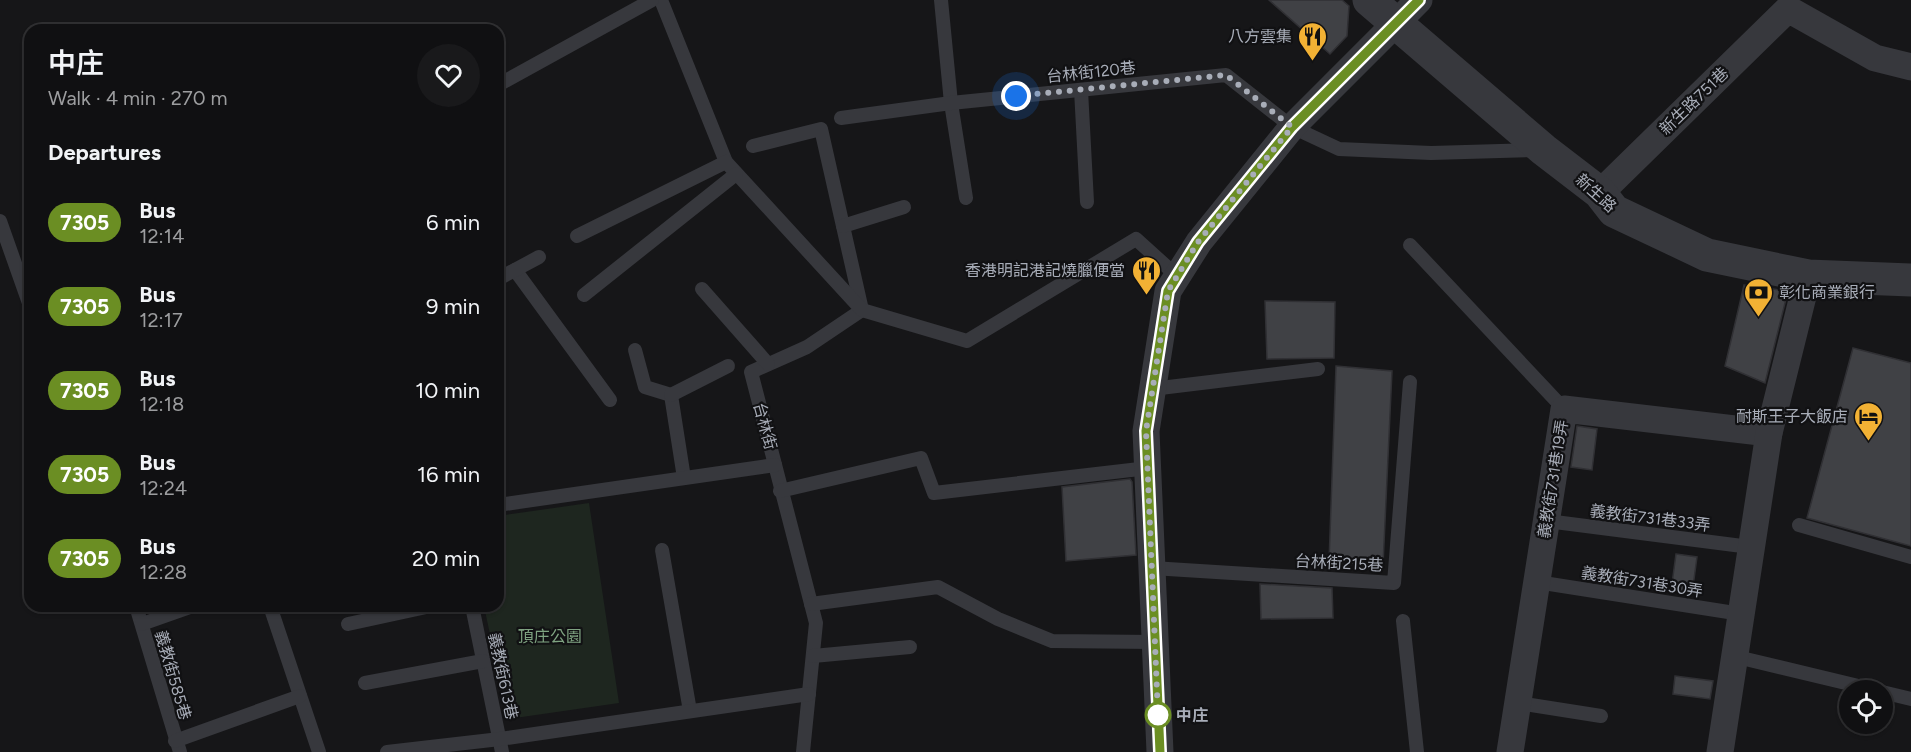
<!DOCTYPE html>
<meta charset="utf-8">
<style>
:root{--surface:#101012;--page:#19191b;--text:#f1f3f6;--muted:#9c9d9f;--line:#303032}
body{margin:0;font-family:Figtree,"Noto Sans TC",sans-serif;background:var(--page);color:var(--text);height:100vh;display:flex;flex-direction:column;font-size:22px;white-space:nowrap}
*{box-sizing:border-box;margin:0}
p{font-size:20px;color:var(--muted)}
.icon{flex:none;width:33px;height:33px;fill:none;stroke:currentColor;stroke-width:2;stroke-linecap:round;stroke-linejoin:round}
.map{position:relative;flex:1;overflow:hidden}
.sheet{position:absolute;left:24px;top:24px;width:480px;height:588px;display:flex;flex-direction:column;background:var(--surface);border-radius:18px;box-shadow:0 2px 4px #0004,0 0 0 2px var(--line)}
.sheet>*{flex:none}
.badge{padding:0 12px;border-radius:20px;font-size:21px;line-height:39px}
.buttons{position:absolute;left:1839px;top:680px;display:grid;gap:12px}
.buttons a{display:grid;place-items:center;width:54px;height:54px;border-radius:50%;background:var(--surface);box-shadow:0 2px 4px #0004,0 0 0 2px var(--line);font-size:30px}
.you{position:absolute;width:30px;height:30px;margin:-15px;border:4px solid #fff;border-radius:50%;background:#1a73e8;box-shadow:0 0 0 9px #1a73e833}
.map>.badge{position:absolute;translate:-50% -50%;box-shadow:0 0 0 3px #fff}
h2{padding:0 24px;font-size:22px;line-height:54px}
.round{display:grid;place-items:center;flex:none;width:63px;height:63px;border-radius:32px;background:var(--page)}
.summary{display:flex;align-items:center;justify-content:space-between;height:102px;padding:0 24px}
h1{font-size:28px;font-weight:600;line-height:45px}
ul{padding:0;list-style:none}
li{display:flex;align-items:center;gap:18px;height:84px;padding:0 24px}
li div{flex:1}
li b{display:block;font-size:22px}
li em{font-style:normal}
li .badge{min-width:66px;font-weight:700;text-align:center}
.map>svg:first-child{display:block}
.green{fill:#1e261f}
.building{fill:#404145;stroke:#303034;stroke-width:1.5}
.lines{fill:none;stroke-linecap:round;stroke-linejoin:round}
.service{stroke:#37383d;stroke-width:14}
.minor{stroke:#37383d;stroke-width:27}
.tertiary{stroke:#37383d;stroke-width:33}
.line-casing{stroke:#fff;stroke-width:14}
.line{stroke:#6b8e23;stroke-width:9}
.walk{stroke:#a8adb8;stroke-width:6;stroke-dasharray:0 10.8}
.stop-dot{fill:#fff;stroke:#6b8e23;stroke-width:3}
.labels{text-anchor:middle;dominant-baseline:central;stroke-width:4.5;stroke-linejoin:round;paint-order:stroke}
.poi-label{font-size:16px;fill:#a8adb8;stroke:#111113;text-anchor:end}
.street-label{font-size:16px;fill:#a8adb8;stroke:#111113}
.park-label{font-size:16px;fill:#7fa381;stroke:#111113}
.stop-label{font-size:16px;font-weight:bold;fill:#a8adb8;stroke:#111113;text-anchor:start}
</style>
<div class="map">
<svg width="1911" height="752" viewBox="0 0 1911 752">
<rect width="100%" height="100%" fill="#161618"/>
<!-- green -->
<polygon class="green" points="589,503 619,703 508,719 484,606 498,606 498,516"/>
<!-- building -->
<g class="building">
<polygon points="1269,0 1342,0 1349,6 1347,36 1330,54"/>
<polygon points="1744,285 1788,291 1765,383 1725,366"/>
<polygon points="1265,301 1335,302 1334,358 1267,359"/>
<polygon points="1853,348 1911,363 1911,546 1807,518"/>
<polygon points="1336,366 1392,371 1383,565 1329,562"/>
<polygon points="1577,426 1597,429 1592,470 1571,467"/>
<polygon points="1130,479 1132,482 1136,555 1066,561 1062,487"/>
<polygon points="1676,554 1697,557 1692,594 1671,591"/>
<polygon points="1260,584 1332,588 1333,618 1261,619"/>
<polygon points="1675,676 1713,681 1710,699 1673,694"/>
</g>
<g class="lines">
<!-- service -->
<g class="service">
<polyline points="661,0 726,162"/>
<polyline points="941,0 951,103 966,198"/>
<polyline points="498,85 652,0"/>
<polyline points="1081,90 1087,202"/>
<polyline points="841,118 951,103 1226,75 1292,127 1339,149 1431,153 1536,150"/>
<polyline points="753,146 821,129 862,310 807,347 751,372 816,623 803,752"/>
<polyline points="0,221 30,306"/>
<polyline points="843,226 904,207"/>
<polyline points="577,236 726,162 862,310 967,341 1136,239 1177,276"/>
<polyline points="1410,245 1564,409"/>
<polyline points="515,270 610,400"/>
<polyline points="498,279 539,257"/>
<polyline points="702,289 768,364"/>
<polyline points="584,295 736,174"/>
<polyline points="635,350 645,387 671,395 684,478"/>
<polyline points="1152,389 1318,369"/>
<polyline points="671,395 728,366"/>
<polyline points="780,491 921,458 934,493 1148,468"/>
<polyline points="498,505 775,465"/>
<polyline points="1547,521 1750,547"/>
<polyline points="1799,525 1911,557"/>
<polyline points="662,550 690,711"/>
<polyline points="1152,568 1394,583 1410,382"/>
<polyline points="1537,582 1741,614"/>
<polyline points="811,604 938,587 998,619 1052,641 1155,642"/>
<polyline points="136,606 180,752"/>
<polyline points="270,606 319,752"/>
<polyline points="472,606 502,752"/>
<polyline points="1403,621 1417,752"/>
<polyline points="142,624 193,606"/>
<polyline points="348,624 431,606"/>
<polyline points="813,656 910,647"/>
<polyline points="1733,656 1875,690"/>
<polyline points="365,683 483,661"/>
<polyline points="1882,692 1911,699"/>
<polyline points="1518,703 1601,716"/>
<polyline points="175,741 300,696"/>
<polyline points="387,752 500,739 809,694"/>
</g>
<!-- minor -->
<g class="minor">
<polyline points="1600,193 1788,9 1875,58 1911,67"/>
<polyline points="1160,752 1146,431 1168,291 1199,242 1292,127 1419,0"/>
<polyline points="1510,752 1564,409 1769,433"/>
<polyline points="1720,752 1769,433 1808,276"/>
</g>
<!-- tertiary -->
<polyline class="tertiary" points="1369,0 1544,150 1600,193 1614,211 1707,255 1808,276 1911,280"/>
</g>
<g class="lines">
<defs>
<polyline id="line" points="1160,752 1146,431 1168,291 1198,242 1292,127 1419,0"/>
</defs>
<!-- line casing -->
<use href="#line" class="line-casing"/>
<!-- line -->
<use href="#line" class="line"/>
<!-- walk -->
<polyline class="walk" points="1016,96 1226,75 1292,127 1198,242 1168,291 1146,431 1158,715"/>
</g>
<!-- icons -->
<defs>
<symbol id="restaurant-pin" viewBox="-11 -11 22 30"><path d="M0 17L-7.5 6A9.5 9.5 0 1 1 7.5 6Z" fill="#f2b134" stroke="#111113"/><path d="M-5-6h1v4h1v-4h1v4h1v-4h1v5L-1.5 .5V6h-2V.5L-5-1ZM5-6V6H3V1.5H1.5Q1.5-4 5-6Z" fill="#111"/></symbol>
<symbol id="bank-pin" viewBox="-11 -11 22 30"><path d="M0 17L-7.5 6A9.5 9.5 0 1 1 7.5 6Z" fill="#f2b134" stroke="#111113"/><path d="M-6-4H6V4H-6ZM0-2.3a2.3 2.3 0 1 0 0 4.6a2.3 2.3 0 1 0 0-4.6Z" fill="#111"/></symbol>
<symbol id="hotel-pin" viewBox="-11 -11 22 30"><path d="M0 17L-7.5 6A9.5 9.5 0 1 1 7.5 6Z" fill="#f2b134" stroke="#111113"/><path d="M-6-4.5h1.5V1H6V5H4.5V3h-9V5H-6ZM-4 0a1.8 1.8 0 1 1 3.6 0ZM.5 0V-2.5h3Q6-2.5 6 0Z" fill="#111"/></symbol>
</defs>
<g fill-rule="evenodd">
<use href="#restaurant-pin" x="1296" y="20" width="33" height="45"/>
<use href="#restaurant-pin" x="1130" y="254" width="33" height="45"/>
<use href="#bank-pin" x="1742" y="276" width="33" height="45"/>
<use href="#hotel-pin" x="1852" y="400" width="33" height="45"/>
</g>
<!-- markers -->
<circle class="stop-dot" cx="1158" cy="715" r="12"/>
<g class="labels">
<!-- poi labels -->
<g class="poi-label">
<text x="1292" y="36">八方雲集</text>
<text x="1125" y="270">香港明記港記燒臘便當</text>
<text x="1779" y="292" text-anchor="start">彰化商業銀行</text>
<text x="1848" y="416">耐斯王子大飯店</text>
</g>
<!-- street labels -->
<g class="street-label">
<text transform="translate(1091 72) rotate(-6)">台林街120巷</text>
<text transform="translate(1694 101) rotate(-44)">新生路751巷</text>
<text transform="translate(1596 193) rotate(42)">新生路</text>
<text transform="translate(765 426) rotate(75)">台林街</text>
<text transform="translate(1553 479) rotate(-81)">義教街731巷19弄</text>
<text transform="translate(1650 518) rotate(7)">義教街731巷33弄</text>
<text transform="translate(1339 563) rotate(3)">台林街215巷</text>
<text transform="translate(1642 582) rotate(9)">義教街731巷30弄</text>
<text transform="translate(173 675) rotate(74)">義教街585巷</text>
<text transform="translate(503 676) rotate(78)">義教街613巷</text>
</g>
<!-- park labels -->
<g class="park-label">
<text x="550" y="636">頂庄公園</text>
</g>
<!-- stop labels -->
<g class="stop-label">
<text x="1176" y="715">中庄</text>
</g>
</g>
</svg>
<div class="buttons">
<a><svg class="icon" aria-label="locate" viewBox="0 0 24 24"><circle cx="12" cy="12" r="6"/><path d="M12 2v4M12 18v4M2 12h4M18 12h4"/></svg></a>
</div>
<div class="you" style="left:1016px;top:96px"></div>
<section class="sheet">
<div class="summary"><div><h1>中庄</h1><p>Walk · 4 min · 270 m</p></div><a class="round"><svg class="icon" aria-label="heart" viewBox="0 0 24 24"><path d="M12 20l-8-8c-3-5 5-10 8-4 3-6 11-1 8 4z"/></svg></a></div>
<h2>Departures</h2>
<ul>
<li><span class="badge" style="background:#6b8e23;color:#fff">7305</span><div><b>Bus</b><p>12:14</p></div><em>6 min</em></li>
<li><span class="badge" style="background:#6b8e23;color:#fff">7305</span><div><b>Bus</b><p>12:17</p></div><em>9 min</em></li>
<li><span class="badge" style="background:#6b8e23;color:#fff">7305</span><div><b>Bus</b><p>12:18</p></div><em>10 min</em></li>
<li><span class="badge" style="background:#6b8e23;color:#fff">7305</span><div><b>Bus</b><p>12:24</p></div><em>16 min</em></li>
<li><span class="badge" style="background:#6b8e23;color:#fff">7305</span><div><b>Bus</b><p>12:28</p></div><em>20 min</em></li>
</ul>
</section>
</div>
